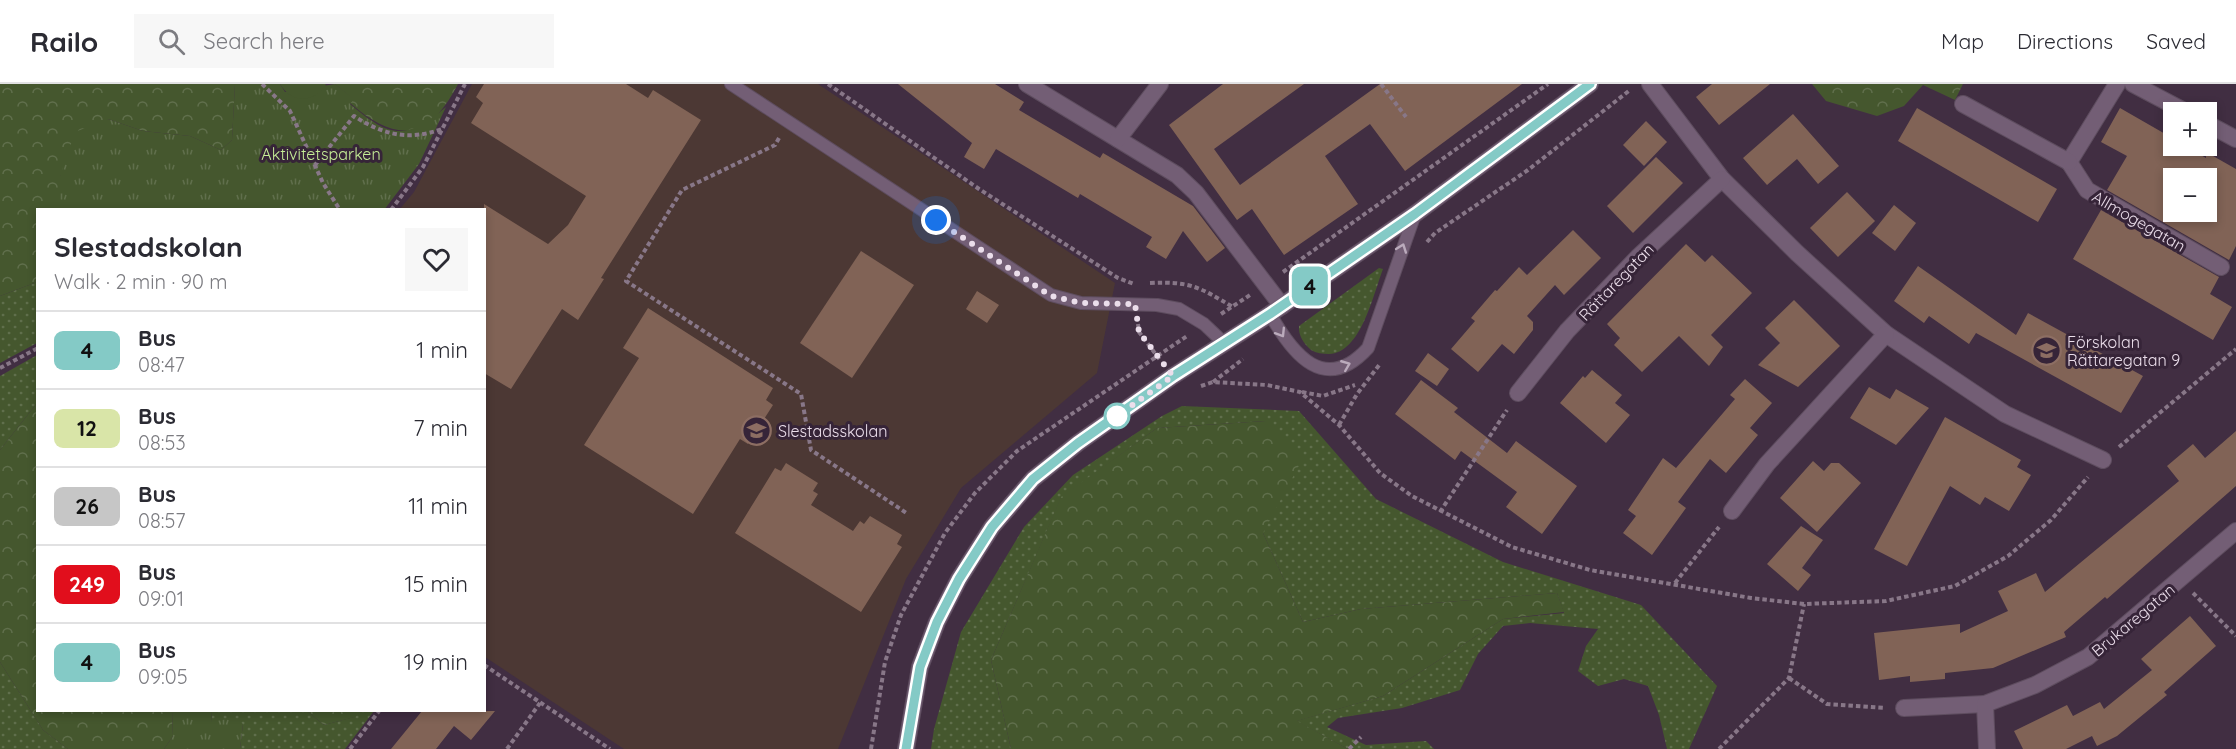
<!DOCTYPE html>
<meta charset="utf-8">
<style>
:root{--surface:#fff;--page:#f7f7f7;--text:#2b2b33;--muted:#7c7c81;--line:#e1e1e2}
body{margin:0;font-family:Quicksand,sans-serif;background:var(--page);color:var(--text);height:100vh;display:flex;flex-direction:column;font-size:22px;white-space:nowrap}
*{box-sizing:border-box;margin:0}
p{font-size:20px;color:var(--muted)}
.icon{flex:none;width:33px;height:33px;fill:none;stroke:currentColor;stroke-width:2;stroke-linecap:round;stroke-linejoin:round}
.map{position:relative;flex:1;overflow:hidden}
.sheet{position:absolute;left:36px;top:124px;width:450px;height:504px;display:flex;flex-direction:column;background:var(--surface);border-radius:0px;box-shadow:0 3px 9px #0003}
.sheet>*{flex:none}
.badge{padding:0 12px;border-radius:9px;font-size:21px;line-height:39px}
.tools{position:absolute;left:2163px;top:18px;display:grid;gap:12px}
.tools a{display:grid;place-items:center;width:54px;height:54px;border-radius:0px;background:var(--surface);box-shadow:0 3px 9px #0003;font-size:30px}
.you{position:absolute;width:30px;height:30px;margin:-15px;border:4px solid #fff;border-radius:50%;background:#1a73e8;box-shadow:0 0 0 9px #1a73e833}
.map>.badge{position:absolute;translate:-50% -50%;box-shadow:0 0 0 3px #fff}
.round{display:grid;place-items:center;flex:none;width:63px;height:63px;border-radius:0px;background:var(--page)}
.head{display:flex;align-items:center;justify-content:space-between;height:102px;padding:0 18px}
h1{font-size:28px;font-weight:800;line-height:45px}
ul{padding:0;list-style:none}
li{display:flex;align-items:center;gap:18px;height:78px;padding:0 18px;border-top:2px solid var(--line)}
li div{flex:1}
li b{display:block;font-size:22px}
li em{font-style:normal}
li .badge{min-width:66px;font-weight:700;text-align:center}
header{display:flex;align-items:center;gap:36px;box-sizing:border-box;height:84px;padding:0 30px;background:var(--surface);border-bottom:2px solid var(--line)}
header strong{font-size:28px}
nav{display:flex;gap:33px;margin-inline-start:auto;font-size:21px}
.search{width:420px;height:54px;background:var(--page);display:flex;align-items:center;gap:15px;box-sizing:border-box;padding:0 21px;border-radius:0px;color:var(--muted);font-size:22px}
.map>svg:first-child{display:block}
.education{fill:#4c3834}
.grass{fill:url(#grass-dots)}
.forest{fill:url(#forest-crowns)}
.park{fill:url(#park-tufts)}
.pitch{fill:#45572e}
.building{fill:#816356;fill-rule:evenodd}
.lines{fill:none;stroke-linecap:round;stroke-linejoin:round}
.service-casing{stroke:#5e4d5f;stroke-width:14}
.minor-casing{stroke:#5e4d5f;stroke-width:18}
.path{stroke:#878;stroke-width:4;stroke-dasharray:4.5 3;stroke-linecap:butt}
.service{stroke:#735e75;stroke-width:12}
.minor{stroke:#735e75;stroke-width:16}
.oneway{stroke:#bbabbc}
.line-casing{stroke:#fff;stroke-width:14}
.line{stroke:#84cac6;stroke-width:9}
.walk{stroke:#ebdeeb;stroke-width:6;stroke-dasharray:0 10.8}
.stop-dot{fill:#fff;stroke:#84cac6;stroke-width:3}
.labels{text-anchor:middle;dominant-baseline:central;stroke-width:6;stroke-linejoin:round;paint-order:stroke}
.park-label{font-size:16px;fill:#c5ed96;stroke:#362438}
.street-label{font-size:16px;fill:#ebdeeb;stroke:#362438}
.poi-label{font-size:16px;fill:#ebdeeb;stroke:#362438;text-anchor:start}
</style>
<header>
<strong>Railo</strong>
<div class="search"><svg class="icon" aria-label="search" viewBox="0 0 24 24"><circle cx="10" cy="10" r="6"/><path d="M15 15l6 6"/></svg>Search here</div>
<nav><a>Map</a><a>Directions</a><a>Saved</a></nav>
</header>
<div class="map">
<svg width="2236" height="665" viewBox="0 0 2236 665">
<defs>
<pattern id="grass-dots" width="8" height="8" patternUnits="userSpaceOnUse" patternTransform="scale(1.5)"><rect width="8" height="8" fill="#45572e"/><path d="M2 2h.1M6 6h.1" fill="none" stroke="#606f4c" stroke-width="1.8" stroke-linecap="round"/></pattern>
<pattern id="forest-crowns" width="20" height="18" patternUnits="userSpaceOnUse" patternTransform="scale(1.5)"><rect width="20" height="18" fill="#45572e"/><path d="M2 6a3 3 0 1 1 6 0M12 15a3 3 0 1 1 6 0" fill="none" stroke="#606f4c"/></pattern>
<pattern id="park-tufts" width="24" height="20" patternUnits="userSpaceOnUse" patternTransform="scale(1.5)"><rect width="24" height="20" fill="#45572e"/><path d="M3 7l-1-3M5 7V3M7 7l1-3M15 17l-1-3M17 17v-4M19 17l1-3" fill="none" stroke="#606f4c"/></pattern>
</defs>
<rect width="100%" height="100%" fill="#412e42"/>
<!-- education -->
<polygon class="education" points="472,0 818,0 1115,199 1097,289 961,404 906,495 838,665 624,665 485,573 484,126 399,126 414,108"/>
<!-- grass -->
<g class="grass">
<path d="M1379 184 1383 185C1373 211 1361 269 1329 270 1323 270 1316 269 1311 266 1304 260 1298 251 1299 242Z"/>
<polygon points="37,198 37,259 0,279 0,212"/>
<polygon points="37,271 37,319 0,366 0,292"/>
<polygon points="1182,322 1299,327 1376,415 1503,478 1641,521 1717,602 1689,665 1667,665 1659,631 1648,602 1624,595 1598,602 1578,587 1586,562 1598,545 1530,539 1503,542 1478,570 1460,606 1402,624 1338,634 1327,643 1366,661 1426,657 1434,665 1348,665 1296,637 1383,612 1503,535 1564,529 1557,509 1361,525 1303,538 1263,449 1266,337 1157,344 1061,414 991,576 1011,665 931,665 934,645 961,548 1024,443 1073,391 1162,332"/>
<polygon points="0,578 43,646 68,665 0,665"/>
<polygon points="212,627 307,627 324,641 354,633 361,627 374,627 345,665 240,665 243,640 211,638"/>
</g>
<!-- forest -->
<g class="forest">
<polygon points="0,0 235,0 232,56 221,66 190,52 143,47 108,35 60,92 60,126 38,126 37,198 0,212"/>
<path d="M335 0H458C429 56 397 60 350 19L353 15Z"/>
<polygon points="1812,0 1963,0 1955,16 1923,1 1904,22 1877,32 1826,17"/>
<polygon points="37,319 38,627 172,627 173,652 164,665 68,665 43,646 0,578 0,366"/>
<polygon points="1266,337 1303,374 1263,449 1303,538 1361,525 1557,509 1564,528 1503,535 1383,612 1297,637 1348,665 1011,665 991,576 1061,413 1157,344"/>
<polygon points="307,627 361,627 355,633 324,641"/>
</g>
<!-- park -->
<g class="park">
<path d="M235 0H280L285 8 335 0 354 15 350 20C390 54 405 57 446 23L419 80 384 126H60V92L75 48 108 35 143 47 190 52 221 66 232 56Z"/>
<polygon points="172,627 212,627 211,638 234,634 243,640 240,665 164,665 173,652"/>
</g>
<!-- pitch -->
<path class="pitch" d="M280 0H325L326 1C313 19 292 20 280 0Z"/>
<!-- building -->
<g class="building">
<polygon points="484,0 626,0 648,14 653,6 701,36 601,194 604,195 578,236 562,225 511,305 484,289 484,120 548,160 568,141 586,112 471,39 483,19 476,13"/>
<polygon points="898,0 995,0 1024,18 1019,26 1100,74 1103,69 1193,122 1225,164 1207,178 1183,147 1166,175 1146,163 1152,153 1080,110 1078,114 996,65 984,85 964,73 972,59"/>
<polygon points="1223,0 1304,0 1214,65 1240,101 1380,0 1522,0 1405,87 1370,40 1325,72 1358,120 1284,171 1252,125 1237,136 1169,41"/>
<polygon points="1712,0 1770,0 1719,41 1696,13"/>
<polygon points="1917,24 2057,105 2038,138 1898,57"/>
<path d="M2120 24 2174 55V62H2185L2206 74V68L2236 85V162L2229 176 2107 106 2127 72 2101 58ZM2174 94H2206V128H2174Z"/>
<polygon points="1793,30 1839,82 1818,100 1797,75 1767,101 1743,74"/>
<polygon points="1646,37 1667,58 1644,82 1623,61"/>
<polygon points="1656,73 1683,99 1633,149 1607,122"/>
<polygon points="1847,108 1875,137 1838,173 1810,144"/>
<polygon points="1894,121 1916,139 1895,167 1872,149"/>
<polygon points="2101,126 2219,193 2210,210 2232,223 2213,256 2073,175"/>
<polygon points="1573,146 1601,174 1564,211 1555,201 1527,232 1533,238 1533,246 1514,270 1502,260 1478,288 1451,265 1475,237 1471,234 1495,206 1497,207 1519,183 1527,191"/>
<polygon points="1686,160 1705,178 1712,171 1752,209 1711,251 1723,263 1709,282 1679,252 1642,288 1614,261 1620,254 1607,240"/>
<polygon points="861,167 914,201 852,294 800,259"/>
<polygon points="1918,182 2016,251 2028,229 2143,292 2121,329 1976,249 1969,260 1929,232 1924,239 1894,217"/>
<polygon points="977,207 999,221 987,239 966,225"/>
<polygon points="1794,216 1840,262 1798,303 1758,281 1780,259 1765,244"/>
<polygon points="648,224 773,304 766,316 773,321 748,360 740,355 693,430 584,361 639,274 623,264"/>
<polygon points="1428,269 1449,285 1437,302 1415,287"/>
<polygon points="1592,286 1622,311 1615,319 1630,331 1606,359 1560,319 1583,292 1585,294"/>
<polygon points="1745,295 1772,319 1750,344 1758,351 1726,389 1710,375 1678,418 1686,424 1652,471 1623,449 1636,432 1628,426 1663,374 1676,384 1735,315 1730,311"/>
<polygon points="1421,296 1458,324 1454,328 1507,369 1516,357 1577,402 1542,450 1506,423 1517,408 1461,367 1455,376 1395,330"/>
<polygon points="1869,303 1890,315 1896,305 1929,324 1896,361 1850,334"/>
<polygon points="1945,333 2021,376 2017,383 2031,391 2009,427 1985,413 1980,421 1950,402 1907,482 1874,465"/>
<polygon points="2236,347 2236,402 2107,515 2105,513 2064,548 2066,553 1993,584 1945,589 1945,595 1910,598 1910,592 1879,596 1874,549 1960,540 1960,549 2008,527 1998,507 2036,489 2045,508 2179,397 2167,382 2193,360 2205,374"/>
<polygon points="1813,377 1824,387 1831,379 1839,379 1861,399 1817,448 1780,414"/>
<polygon points="786,379 818,399 813,407 818,410 811,421 853,447 860,437 864,440 870,432 902,451 897,460 902,463 861,528 735,449 775,384 781,387"/>
<polygon points="1801,442 1823,456 1802,484 1811,491 1798,507 1767,480"/>
<polygon points="2190,532 2216,562 2164,608 2167,611 2117,652 2097,662 2092,652 2066,665 2023,665 2014,647 2067,621 2073,632 2100,618 2104,625 2152,586 2141,575"/>
<polygon points="422,627 495,627 471,656 454,642 436,665 391,665"/>
</g>
<g class="lines">
<defs>
<g id="service">
<polyline points="731,0 1051,211 1081,219 1157,221 1179,225 1204,240 1223,258"/>
<path d="M1270 230C1293 271 1325 311 1368 264L1415 130"/>
</g>
<g id="minor">
<polyline points="1027,0 1177,91 1196,109 1282,222"/>
<polyline points="1650,0 1722,95 1797,169 1886,250 2005,330 2103,376"/>
<polyline points="2117,0 2069,78 2087,106 2221,183"/>
<polyline points="2133,0 2186,28"/>
<polyline points="1963,20 2069,78"/>
<polyline points="2206,39 2236,55"/>
<polyline points="1118,55 1160,0"/>
<polyline points="1518,309 1567,247 1639,172 1722,95"/>
<polyline points="1732,427 1767,380 1886,250"/>
<polyline points="1904,624 1985,620"/>
<polyline points="906,665 920,583 937,538 959,495 992,443 1033,395 1078,359 1173,292 1270,230 1415,130 1590,0"/>
<polyline points="1987,665 1985,620 2035,601 2088,573 2236,447"/>
</g>
</defs>
<!-- service casing -->
<use href="#service" class="service-casing"/>
<!-- minor casing -->
<use href="#minor" class="minor-casing"/>
<!-- path -->
<g class="path">
<polyline points="262,0 290,27 323,99 340,126"/>
<polyline points="828,0 979,105 1118,194 1134,200"/>
<polyline points="1381,0 1406,33"/>
<polyline points="779,54 775,61 682,106 626,197 801,310 811,366 908,430"/>
<path d="M315 81 354 32C383 51 409 57 442 45"/>
<polyline points="391,126 423,83 465,0"/>
<polyline points="1427,158 1435,149 1528,86 1630,6"/>
<polyline points="1283,188 1548,0"/>
<path d="M1150 199C1190 197 1199 203 1233 223"/>
<polyline points="1221,230 1250,211"/>
<polyline points="1138,240 1139,248 1160,276"/>
<polyline points="0,284 38,264"/>
<polyline points="1213,298 1243,275"/>
<polyline points="1201,302 1213,298 1267,301 1300,308 1339,341 1380,389 1412,412 1512,463 1590,486 1751,514 1804,520 1886,517 1955,502 2008,472 2051,436 2088,393"/>
<polyline points="1302,308 1323,312 1355,301"/>
<polyline points="1339,341 1357,310 1380,280"/>
<polyline points="2119,363 2236,265"/>
<polyline points="1440,428 1507,326"/>
<polyline points="1675,499 1719,443"/>
<polyline points="2193,509 2236,552"/>
<polyline points="484,581 610,665"/>
<polyline points="1789,594 1827,620 1885,624"/>
<polyline points="350,665 379,627"/>
<polyline points="507,665 540,619"/>
<polyline points="871,665 885,578 901,531 945,449 975,409 1017,367 1187,252"/>
<polyline points="1349,665 1361,653"/>
<polyline points="1719,665 1789,594 1804,520"/>
</g>
<!-- service -->
<use href="#service" class="service"/>
<!-- minor -->
<use href="#minor" class="minor"/>
</g>
<!-- one-way arrows -->
<defs><path id="oneway-chevron" d="M-2-3.5L2.5 0L-2 3.5" fill="none" stroke-width="1.6" stroke-linecap="round" stroke-linejoin="round" transform="scale(1.5)"/></defs>
<g class="oneway">
<use href="#oneway-chevron" transform="translate(1402 164) rotate(-70)"/>
<use href="#oneway-chevron" transform="translate(1281 249) rotate(58)"/>
<use href="#oneway-chevron" transform="translate(1346 281) rotate(-22)"/>
</g>
<g class="lines">
<defs>
<polyline id="line" points="906,665 920,583 937,538 959,495 992,443 1033,395 1078,359 1173,292 1270,230 1415,130 1590,0"/>
</defs>
<!-- line casing -->
<use href="#line" class="line-casing"/>
<!-- line -->
<use href="#line" class="line"/>
<!-- walk -->
<polyline class="walk" points="936,136 1051,212 1081,219 1135,220 1139,248 1173,292 1117,332"/>
</g>
<!-- icons -->
<defs>
<symbol id="school-ring" viewBox="-11 -11 22 22"><circle r="9.5" fill="#362438" stroke="#8d6e63" stroke-width="1.5"/><path d="M0-5L7-2L0 1L-7-2ZM-4 1L0 2.5L4 1V4Q0 6-4 4Z" fill="#8d6e63"/></symbol>
</defs>
<g fill-rule="evenodd">
<use href="#school-ring" x="2030" y="250" width="33" height="33"/>
<use href="#school-ring" x="740" y="330" width="33" height="33"/>
</g>
<!-- markers -->
<circle class="stop-dot" cx="1117" cy="332" r="12"/>
<g class="labels">
<!-- park labels -->
<g class="park-label">
<text x="321" y="70">Aktivitetsparken</text>
</g>
<!-- street labels -->
<g class="street-label">
<text transform="translate(2139 137) rotate(30)">Allmogegatan</text>
<text transform="translate(1616 198) rotate(-46)">Rättaregatan</text>
<text transform="translate(2133 536) rotate(-40)">Brukaregatan</text>
</g>
<!-- poi labels -->
<g class="poi-label">
<text x="2067" y="258">Förskolan<tspan x="2067" dy="18">Rättaregatan 9</tspan></text>
<text x="778" y="347">Slestadsskolan</text>
</g>
</g>
</svg>
<div class="tools">
<a>+</a>
<a>−</a>
</div>
<div class="you" style="left:936px;top:136px"></div>
<b class="badge" style="left:1310px;top:202px;background:#84cac6;color:#111">4</b>
<section class="sheet">
<div class="head"><div><h1>Slestadskolan</h1><p>Walk · 2 min · 90 m</p></div><a class="round"><svg class="icon" aria-label="heart" viewBox="0 0 24 24"><path d="M12 20l-8-8c-3-5 5-10 8-4 3-6 11-1 8 4z"/></svg></a></div>
<ul>
<li><span class="badge" style="background:#84cac6;color:#111">4</span><div><b>Bus</b><p>08:47</p></div><em>1 min</em></li>
<li><span class="badge" style="background:#d9e5a8;color:#111">12</span><div><b>Bus</b><p>08:53</p></div><em>7 min</em></li>
<li><span class="badge" style="background:#c6c6c6;color:#111">26</span><div><b>Bus</b><p>08:57</p></div><em>11 min</em></li>
<li><span class="badge" style="background:#e10e1c;color:#fff">249</span><div><b>Bus</b><p>09:01</p></div><em>15 min</em></li>
<li><span class="badge" style="background:#84cac6;color:#111">4</span><div><b>Bus</b><p>09:05</p></div><em>19 min</em></li>
</ul>
</section>
</div>
